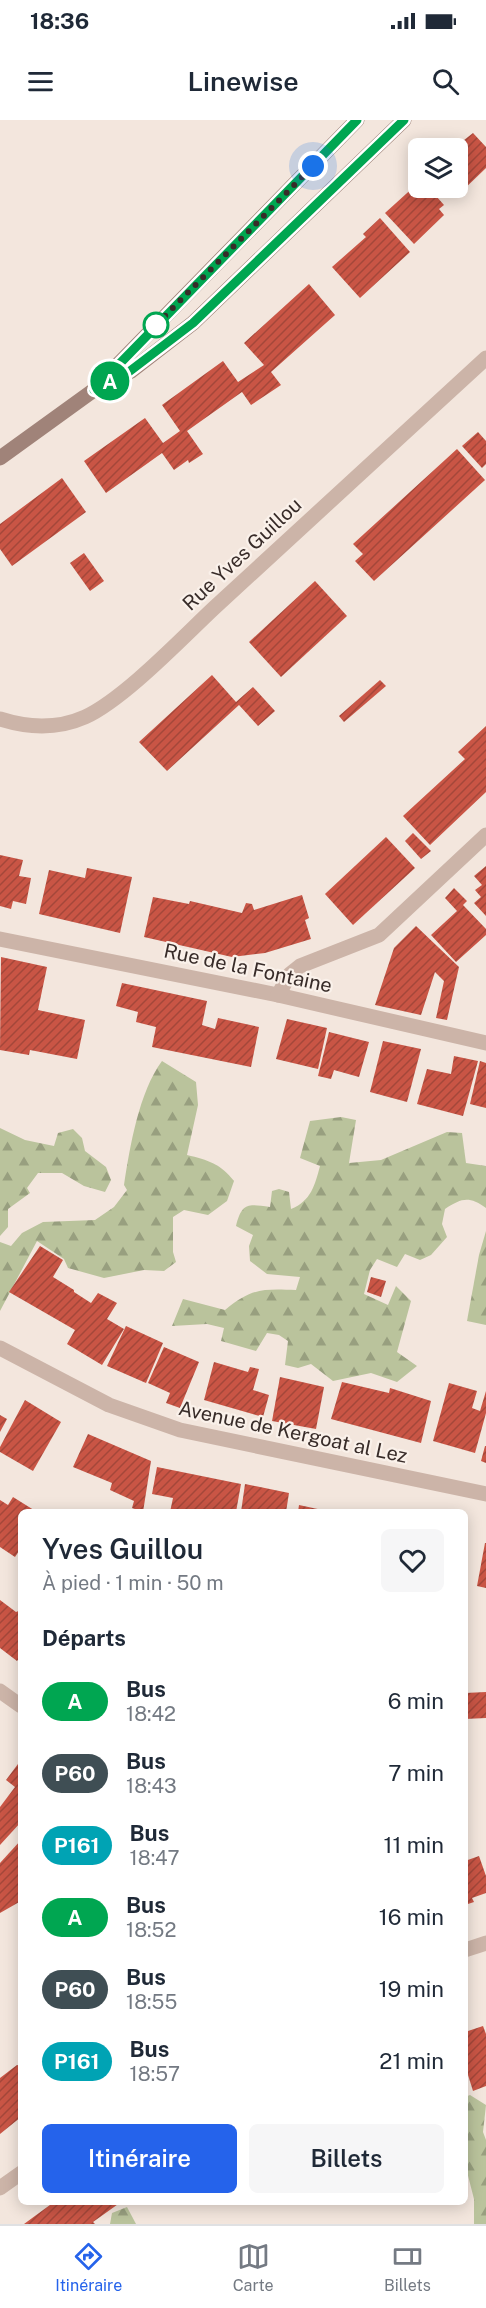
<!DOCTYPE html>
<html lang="fr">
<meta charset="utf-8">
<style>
:root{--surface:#fff;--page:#f6f6f7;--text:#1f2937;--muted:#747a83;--line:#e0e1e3;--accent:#2563eb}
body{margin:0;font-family:"Public Sans",sans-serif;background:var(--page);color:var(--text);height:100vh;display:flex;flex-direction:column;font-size:22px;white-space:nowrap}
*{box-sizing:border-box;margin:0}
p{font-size:20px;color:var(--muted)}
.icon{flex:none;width:33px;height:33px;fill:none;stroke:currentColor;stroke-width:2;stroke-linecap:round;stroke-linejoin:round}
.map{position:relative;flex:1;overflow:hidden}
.sheet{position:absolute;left:18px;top:1389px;width:450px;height:696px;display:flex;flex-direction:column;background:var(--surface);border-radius:9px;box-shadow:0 3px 15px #0003}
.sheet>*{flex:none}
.badge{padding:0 12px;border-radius:20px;font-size:21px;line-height:39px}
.buttons{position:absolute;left:408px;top:18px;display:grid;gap:12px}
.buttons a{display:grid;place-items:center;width:60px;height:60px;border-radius:9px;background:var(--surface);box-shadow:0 3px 15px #0003;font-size:30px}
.you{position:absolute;width:30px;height:30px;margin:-15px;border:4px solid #fff;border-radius:50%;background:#1a73e8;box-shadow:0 0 0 9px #1a73e833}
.map>.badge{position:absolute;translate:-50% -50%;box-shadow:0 0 0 3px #fff}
h2{padding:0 24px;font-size:22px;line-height:54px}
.round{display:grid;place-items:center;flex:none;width:63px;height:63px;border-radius:9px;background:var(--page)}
.headline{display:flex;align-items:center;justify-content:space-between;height:102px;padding:0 24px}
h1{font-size:28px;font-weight:600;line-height:45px}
.primary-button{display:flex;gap:12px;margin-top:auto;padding:12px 24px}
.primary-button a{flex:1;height:69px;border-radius:9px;background:var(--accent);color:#fff;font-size:24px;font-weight:600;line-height:69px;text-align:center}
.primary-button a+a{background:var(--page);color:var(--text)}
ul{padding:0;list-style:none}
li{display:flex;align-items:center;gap:18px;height:72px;padding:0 24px}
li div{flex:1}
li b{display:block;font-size:22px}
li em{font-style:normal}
li .badge{min-width:66px;font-weight:700;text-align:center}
.status{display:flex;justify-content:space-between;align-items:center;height:42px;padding:0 30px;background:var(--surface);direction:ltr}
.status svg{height:16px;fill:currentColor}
header{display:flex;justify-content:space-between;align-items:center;height:78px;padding:0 24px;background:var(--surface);font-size:27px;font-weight:600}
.dock{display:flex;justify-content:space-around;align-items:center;height:84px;border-top:2px solid var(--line);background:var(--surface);font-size:16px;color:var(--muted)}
.dock a{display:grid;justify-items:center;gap:3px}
.dock .selected{color:var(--accent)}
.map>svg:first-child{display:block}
.forest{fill:url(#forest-firs)}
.building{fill:url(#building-hatch)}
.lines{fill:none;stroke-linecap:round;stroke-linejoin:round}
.street{stroke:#ccb4a8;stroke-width:15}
.secondary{stroke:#a08379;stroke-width:15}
.line-casing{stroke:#fff;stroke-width:14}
.line{stroke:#00a651;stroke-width:9}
.walk{stroke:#382c29;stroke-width:6;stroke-dasharray:0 10.8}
.stop-dot{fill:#fff;stroke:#00a651;stroke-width:3}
.labels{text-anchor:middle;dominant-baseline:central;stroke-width:4.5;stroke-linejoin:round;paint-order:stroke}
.street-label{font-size:20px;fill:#382c29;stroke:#faf1ea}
</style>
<div class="status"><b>18:36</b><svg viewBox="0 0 49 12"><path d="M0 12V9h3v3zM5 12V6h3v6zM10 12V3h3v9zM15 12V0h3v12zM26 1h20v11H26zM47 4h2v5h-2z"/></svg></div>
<header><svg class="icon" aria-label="menu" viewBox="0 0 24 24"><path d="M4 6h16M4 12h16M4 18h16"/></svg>Linewise<svg class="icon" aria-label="search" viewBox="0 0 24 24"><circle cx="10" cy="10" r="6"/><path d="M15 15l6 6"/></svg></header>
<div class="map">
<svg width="486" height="2104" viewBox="0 0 486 2104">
<defs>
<pattern id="forest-firs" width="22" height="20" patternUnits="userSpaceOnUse" patternTransform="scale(1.5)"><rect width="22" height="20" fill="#bac39c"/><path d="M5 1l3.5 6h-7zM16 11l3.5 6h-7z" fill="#989f7f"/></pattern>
<pattern id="building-hatch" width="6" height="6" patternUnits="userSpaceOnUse" patternTransform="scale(1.5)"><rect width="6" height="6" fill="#c95545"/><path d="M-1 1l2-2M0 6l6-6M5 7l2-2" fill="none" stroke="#a4473a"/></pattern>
</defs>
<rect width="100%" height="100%" fill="#f3e6dd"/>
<!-- forest -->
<g class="forest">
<path d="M162 941 196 962 198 985 187 1035C208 1040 221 1044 234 1061L227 1081 208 1095 184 1090 173 1097V1132L176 1142 164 1151 144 1150 104 1158 68 1148 64 1139 37 1121 0 1191V1122L11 1126 22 1113 43 1102 95 1100 114 1087 127 1070 124 1065C130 1026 139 972 162 941Z"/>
<path d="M341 997 356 1000 349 1043 381 1040 447 1012 462 1013 466 1043 486 1046V1088C469 1076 462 1078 445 1089L442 1104 447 1117 431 1135 420 1140 405 1134 397 1147 377 1139 370 1150 364 1174 388 1185 396 1166 411 1181 397 1232 417 1246 397 1262 371 1253 333 1261 311 1244 298 1248 285 1245 288 1221 279 1215 267 1213 256 1231 221 1221 224 1208 207 1204 172 1206 183 1179 225 1190C252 1168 262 1169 296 1170L300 1157 267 1154 250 1141 249 1126 253 1115 236 1106C242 1082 248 1084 270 1087L272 1071 279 1069 289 1072 291 1089C311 1081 315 1065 320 1046L300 1038 310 1001Z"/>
<polygon points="0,1008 25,1020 54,1026 58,1013 73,1009 82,1018 85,1031 106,1047 111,1060 105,1072 84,1066 62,1053 38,1053 27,1068 30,1073 8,1089 8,1107 0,1116"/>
<polygon points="486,1111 486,1205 467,1201 479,1135"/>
<polygon points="470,1975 486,1985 483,2012 486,2020 486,2104 474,2104 474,2079 465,2044 465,1977"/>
<polygon points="127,2087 136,2104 110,2104 112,2093"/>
</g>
<!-- building -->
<g class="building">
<polygon points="473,13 486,27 486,48 459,74 452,68 458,68 458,28 454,28"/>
<polygon points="417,64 418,68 429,68 444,85 439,89 444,95 414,124 385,93"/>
<polygon points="380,98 410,132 360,178 332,147 366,117 363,114"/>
<polygon points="309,164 335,195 271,252 281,265 251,285 242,272 187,311 203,334 189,343 188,340 174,350 162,333 106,373 84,341 145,298 163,323 180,311 162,285 223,241 238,262 264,245 244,223"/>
<polygon points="478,312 486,321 486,344 482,348 462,326"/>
<polygon points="457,329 485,360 374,461 355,441 363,434 353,424"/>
<polygon points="62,358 86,392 12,446 0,429 0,404"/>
<polygon points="84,433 104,461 90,471 70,443"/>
<polygon points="315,461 347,496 281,557 249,522"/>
<polygon points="212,555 236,582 253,567 275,591 258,606 239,585 167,651 139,622"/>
<polygon points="380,560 386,566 344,602 339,596"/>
<polygon points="486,606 486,672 430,725 403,696 465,639 458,632"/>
<polygon points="413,713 431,731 421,739 405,721"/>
<polygon points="386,717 415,748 353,805 325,774"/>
<polygon points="0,735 23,740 19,756 31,758 26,784 13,781 11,789 0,786"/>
<polygon points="486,746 486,796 474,783 481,777 475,770 482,765 474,756"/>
<polygon points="87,748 132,757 120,813 39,794 49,750 85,758"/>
<polygon points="454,768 467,781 463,785 486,809 486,815 456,842 431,815 457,791 445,778"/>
<polygon points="302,775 309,798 305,800 311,819 265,833 232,837 144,817 153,777 189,784 190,781 242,793 246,783 252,784 254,790"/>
<polygon points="416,806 459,847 447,900 436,898 444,861 435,852 421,895 375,885 394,828"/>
<polygon points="1,837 47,847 38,890 85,900 77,939 30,930 29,935 0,930"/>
<polygon points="122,863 207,881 202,905 215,909 218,898 259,907 251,947 152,927 156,907 136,902 138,892 116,886"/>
<polygon points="287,899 327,908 318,949 276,939"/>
<polygon points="329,912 369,922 359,957 334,950 331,959 318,956"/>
<polygon points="383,921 421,929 407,982 370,972"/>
<polygon points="454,936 478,941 463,996 417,984 427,949 451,954"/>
<polygon points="480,941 486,943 486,988 470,984"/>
<polygon points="40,1126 63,1140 53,1157 74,1170 74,1172 91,1183 98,1173 117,1183 107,1199 124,1209 102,1245 67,1224 75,1210 9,1172"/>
<polygon points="371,1157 386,1161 381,1177 367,1172"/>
<polygon points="126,1206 163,1223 146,1263 107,1246"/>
<polygon points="164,1227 199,1242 180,1288 166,1283 170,1273 148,1263"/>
<polygon points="214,1242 248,1252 250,1247 259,1249 253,1270 269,1275 263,1297 204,1280"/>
<polygon points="280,1257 324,1267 316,1309 272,1301"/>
<polygon points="342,1262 389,1273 390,1268 431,1281 421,1323 331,1299"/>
<polygon points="449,1263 477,1271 472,1288 480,1291 486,1271 486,1293 475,1333 433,1321"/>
<polygon points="25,1280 61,1302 33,1351 0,1332 0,1327"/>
<polygon points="0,1295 7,1299 0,1312"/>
<polygon points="88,1314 151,1341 143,1392 132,1388 134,1381 110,1370 112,1363 73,1347"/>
<polygon points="485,1326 486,1326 486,1343 481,1341"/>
<polygon points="157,1347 241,1364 236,1392 170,1392 173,1378 152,1374"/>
<polygon points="245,1364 289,1373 286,1392 241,1392"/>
<polygon points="13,1377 37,1392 21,1392 21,1428 15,1437 0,1427 0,1380 8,1385"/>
<polygon points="299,1385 327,1391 327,1392 298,1392"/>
<polygon points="485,1423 486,1423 486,1468 477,1466"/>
<polygon points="0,1480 16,1492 21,1490 21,1536 17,1541 0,1528"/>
<polygon points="486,1572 486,1598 465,1599 465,1573"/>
<polygon points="21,1640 21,1702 0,1725 0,1687 15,1667 6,1660"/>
<polygon points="21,1720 21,1781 0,1793 0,1743"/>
<polygon points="479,1736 486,1756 486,1773 472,1778 474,1782 465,1785 465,1741"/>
<polygon points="483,1906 486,1914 486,1966 473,1971 468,1955 465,1956 465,1912"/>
<polygon points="17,1945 21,1946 21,1997 0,2014 0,1958"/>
<polygon points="54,2082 121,2082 93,2102 95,2104 24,2104"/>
</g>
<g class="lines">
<!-- street -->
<g class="street">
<path d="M0 599C28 608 58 609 85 597 124 579 181 519 214 488 305 405 395 321 486 238"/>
<polyline points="0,819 278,875 486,923"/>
<polyline points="278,875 290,854 300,846 379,815 486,715"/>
<polyline points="0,1228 109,1285 180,1310 486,1374"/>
<polyline points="0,1571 21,1586"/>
<polyline points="465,1830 486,1823"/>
<polyline points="0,2068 21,2053"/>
</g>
<!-- secondary -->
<g class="secondary">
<polyline points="101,262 357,0"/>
<polyline points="0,338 94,270 131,251 193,203 404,0"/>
</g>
</g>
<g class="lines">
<defs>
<polyline id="line" points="357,0 94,270 130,251 193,203 404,0"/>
</defs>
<!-- line casing -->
<use href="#line" class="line-casing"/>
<!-- line -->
<use href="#line" class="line"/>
<!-- walk -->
<polyline class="walk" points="156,205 153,208 313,46"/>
</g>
<!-- markers -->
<circle class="stop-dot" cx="156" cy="205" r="12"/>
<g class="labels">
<!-- street labels -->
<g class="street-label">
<text transform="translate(242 434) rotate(-43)">Rue Yves Guillou</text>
<text transform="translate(248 848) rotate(12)">Rue de la Fontaine</text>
<text transform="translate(293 1312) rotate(12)">Avenue de Kergoat al Lez</text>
</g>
</g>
</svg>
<div class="buttons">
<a><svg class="icon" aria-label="layers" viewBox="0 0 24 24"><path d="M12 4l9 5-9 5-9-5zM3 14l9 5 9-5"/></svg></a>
</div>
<div class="you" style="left:313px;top:46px"></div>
<b class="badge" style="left:110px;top:261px;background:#00a651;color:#fff">A</b>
<section class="sheet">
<div class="headline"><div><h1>Yves Guillou</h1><p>À pied · 1 min · 50 m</p></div><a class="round"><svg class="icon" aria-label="heart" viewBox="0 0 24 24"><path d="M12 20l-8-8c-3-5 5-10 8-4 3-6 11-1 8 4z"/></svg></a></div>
<h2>Départs</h2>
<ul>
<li><span class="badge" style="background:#00a651;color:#fff">A</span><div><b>Bus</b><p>18:42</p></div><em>6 min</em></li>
<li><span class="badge" style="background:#3f4e54;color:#fff">P60</span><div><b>Bus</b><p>18:43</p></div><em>7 min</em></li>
<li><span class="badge" style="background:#00a3b4;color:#fff">P161</span><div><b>Bus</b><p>18:47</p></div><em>11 min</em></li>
<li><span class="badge" style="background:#00a651;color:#fff">A</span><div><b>Bus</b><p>18:52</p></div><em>16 min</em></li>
<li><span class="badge" style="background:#3f4e54;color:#fff">P60</span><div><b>Bus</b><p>18:55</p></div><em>19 min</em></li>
<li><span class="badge" style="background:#00a3b4;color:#fff">P161</span><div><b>Bus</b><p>18:57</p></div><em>21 min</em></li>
</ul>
<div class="primary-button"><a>Itinéraire</a><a>Billets</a></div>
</section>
</div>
<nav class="dock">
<a class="selected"><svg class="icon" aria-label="directions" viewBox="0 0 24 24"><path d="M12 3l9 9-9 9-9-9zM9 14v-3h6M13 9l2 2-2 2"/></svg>Itinéraire</a>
<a><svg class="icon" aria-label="map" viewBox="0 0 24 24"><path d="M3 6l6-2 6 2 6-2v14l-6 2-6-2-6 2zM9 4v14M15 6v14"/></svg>Carte</a>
<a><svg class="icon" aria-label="tickets" viewBox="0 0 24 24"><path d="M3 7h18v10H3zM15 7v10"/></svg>Billets</a>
</nav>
